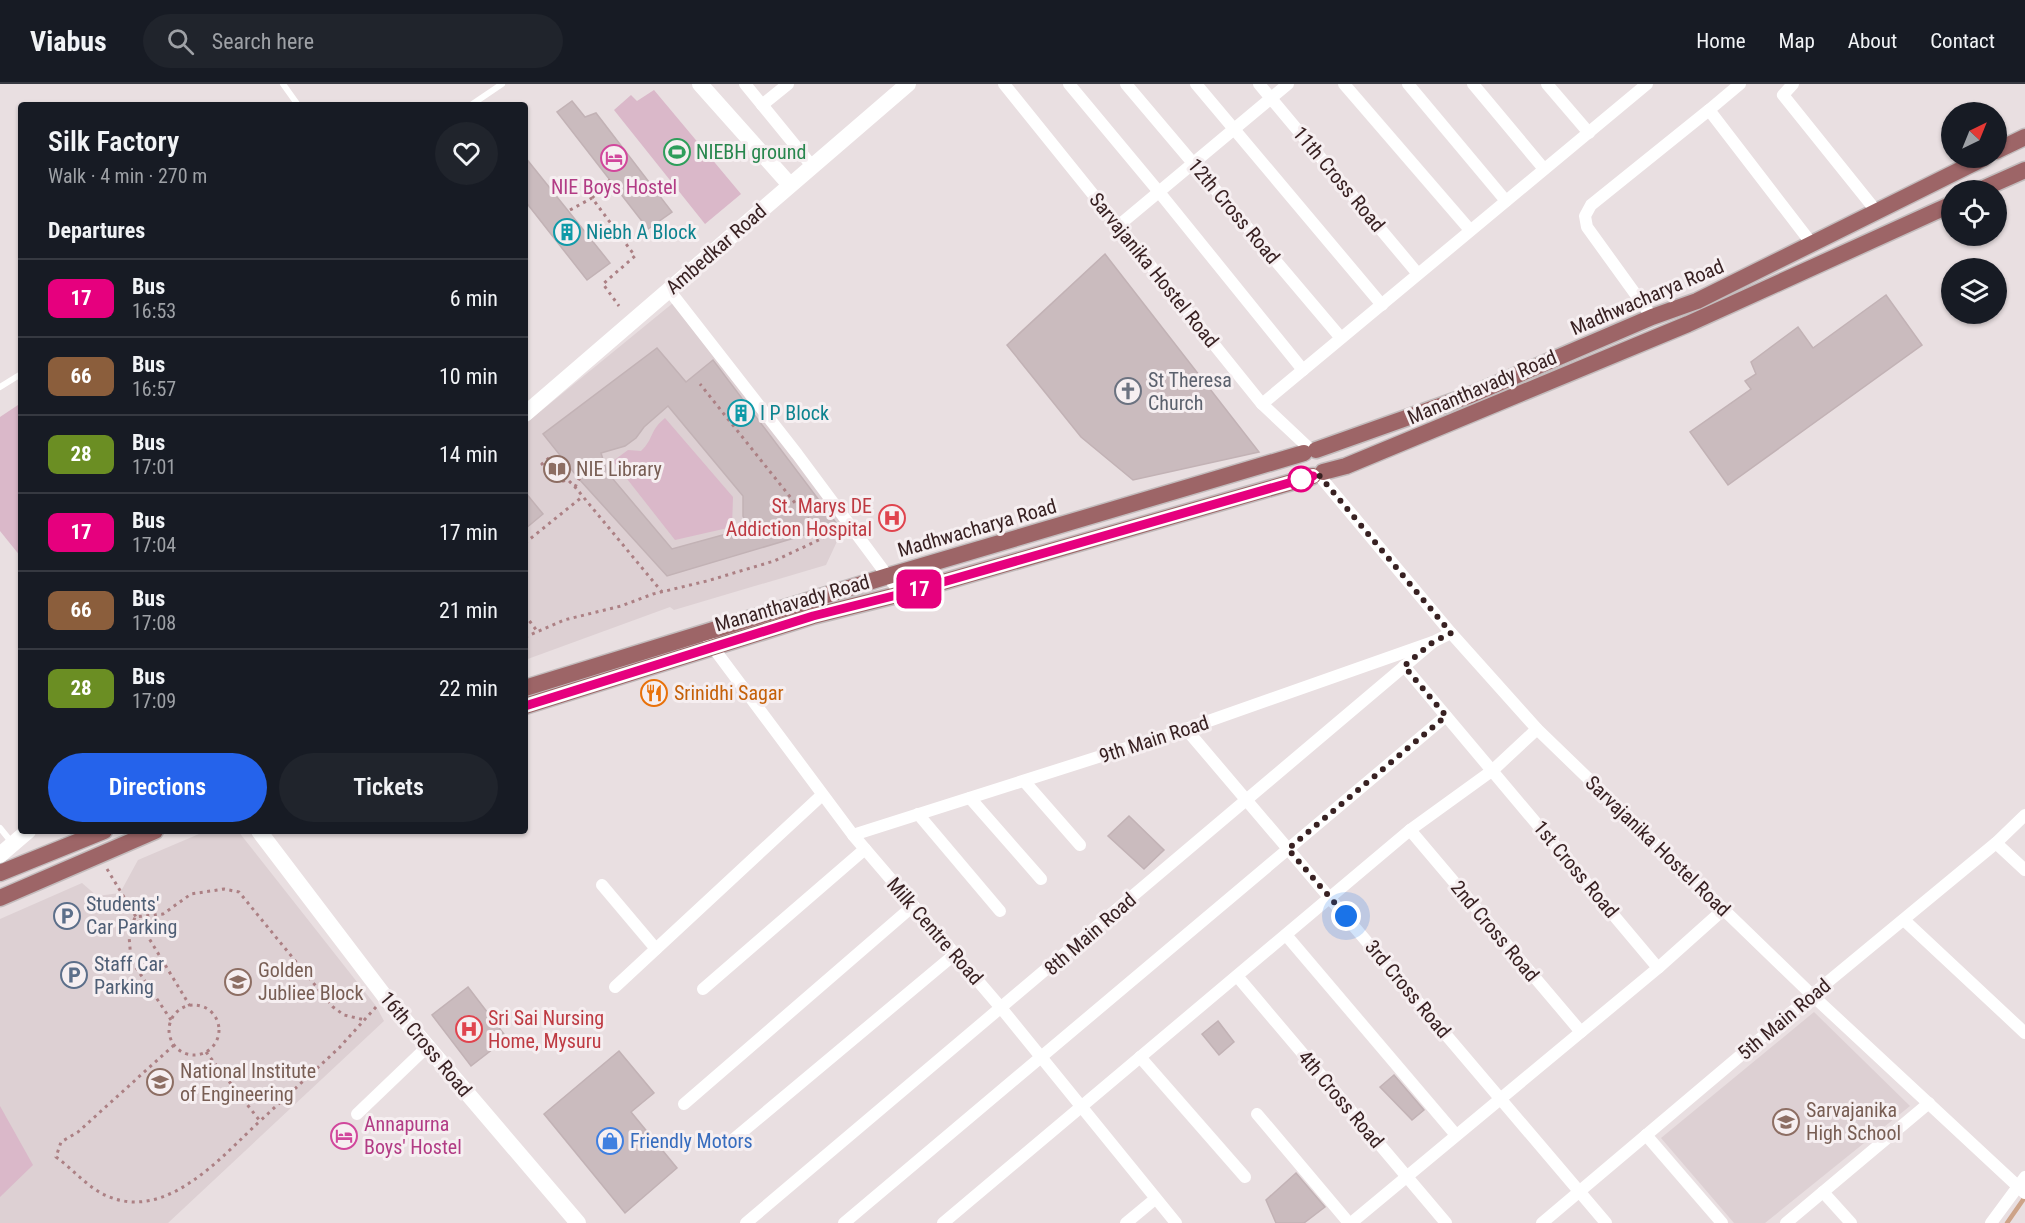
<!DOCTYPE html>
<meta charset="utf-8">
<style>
:root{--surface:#171b24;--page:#20242c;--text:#f1f3f6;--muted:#9ea1a6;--line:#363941;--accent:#2563eb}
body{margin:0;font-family:"Roboto Condensed",sans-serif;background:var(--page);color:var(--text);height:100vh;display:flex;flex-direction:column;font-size:22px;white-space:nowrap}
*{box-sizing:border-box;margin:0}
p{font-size:20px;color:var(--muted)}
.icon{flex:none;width:33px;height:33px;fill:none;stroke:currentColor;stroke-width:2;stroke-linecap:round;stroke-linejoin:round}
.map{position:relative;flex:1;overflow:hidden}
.panel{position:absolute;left:18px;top:18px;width:510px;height:732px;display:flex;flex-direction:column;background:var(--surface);border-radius:6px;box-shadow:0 2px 4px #0004}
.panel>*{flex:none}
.badge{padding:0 12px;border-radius:9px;font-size:21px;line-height:39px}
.needle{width:39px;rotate:43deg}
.tools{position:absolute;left:1941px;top:18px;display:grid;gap:12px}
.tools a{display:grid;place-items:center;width:66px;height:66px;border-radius:50%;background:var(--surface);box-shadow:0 2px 4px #0004;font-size:30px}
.you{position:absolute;width:30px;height:30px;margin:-15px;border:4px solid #fff;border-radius:50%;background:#1a73e8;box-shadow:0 0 0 9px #1a73e833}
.map>.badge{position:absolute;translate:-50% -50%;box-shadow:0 0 0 3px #fff}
h2{padding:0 30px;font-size:22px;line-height:54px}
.round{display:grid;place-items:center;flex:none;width:63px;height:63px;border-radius:32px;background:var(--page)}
.headline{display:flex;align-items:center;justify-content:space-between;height:102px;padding:0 30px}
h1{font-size:28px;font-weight:600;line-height:45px}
.primary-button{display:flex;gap:12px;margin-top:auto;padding:12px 30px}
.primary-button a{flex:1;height:69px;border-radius:36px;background:var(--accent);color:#fff;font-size:24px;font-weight:600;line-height:69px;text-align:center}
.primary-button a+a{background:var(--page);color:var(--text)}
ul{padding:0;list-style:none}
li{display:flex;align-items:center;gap:18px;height:78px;padding:0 30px;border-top:2px solid var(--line)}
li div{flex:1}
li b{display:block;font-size:22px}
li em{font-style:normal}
li .badge{min-width:66px;font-weight:700;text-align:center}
header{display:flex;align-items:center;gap:36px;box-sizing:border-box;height:84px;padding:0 30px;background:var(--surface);border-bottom:2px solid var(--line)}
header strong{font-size:28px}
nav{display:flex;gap:33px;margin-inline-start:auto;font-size:21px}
.search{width:420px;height:54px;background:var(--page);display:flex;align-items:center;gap:15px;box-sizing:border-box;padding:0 21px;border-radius:33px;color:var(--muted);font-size:22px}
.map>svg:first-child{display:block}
.built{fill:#ddd0d3}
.green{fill:#dab8c9}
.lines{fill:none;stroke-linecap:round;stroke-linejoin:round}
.stream{stroke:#cda388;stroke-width:4.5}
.building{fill:#cabbbe;stroke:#c2b2b5;stroke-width:1.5;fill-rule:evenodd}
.primary-casing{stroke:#c3bcbd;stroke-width:19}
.path{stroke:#ac8084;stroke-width:3;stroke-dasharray:3 4.5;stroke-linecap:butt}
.service{stroke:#fff;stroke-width:6}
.minor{stroke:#fff;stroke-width:12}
.tertiary{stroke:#fff;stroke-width:16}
.primary{stroke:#9d6567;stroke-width:16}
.line-casing{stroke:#fff;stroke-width:14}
.line{stroke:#e6007e;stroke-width:9}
.walk{stroke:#382122;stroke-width:6;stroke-dasharray:0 10.8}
.stop-dot{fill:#fff;stroke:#e6007e;stroke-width:3}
.labels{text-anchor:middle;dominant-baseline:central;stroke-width:6;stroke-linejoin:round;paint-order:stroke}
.leisure-label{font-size:20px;fill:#27864d;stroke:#f6eff1;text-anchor:start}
.street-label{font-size:20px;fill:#382122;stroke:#f6eff1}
.hotel-label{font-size:20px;fill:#b23c85;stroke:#f6eff1}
.culture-label{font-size:20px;fill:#0d838f;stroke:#f6eff1;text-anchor:start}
.worship-label{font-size:20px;fill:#5b616d;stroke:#f6eff1;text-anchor:start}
.education-label{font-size:20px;fill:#785e54;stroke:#f6eff1;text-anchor:start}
.health-label{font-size:20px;fill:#be3a42;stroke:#f6eff1;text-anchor:end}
.food-label{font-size:20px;fill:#c56008;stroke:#f6eff1;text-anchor:start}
.service-label{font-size:20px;fill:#4e5e75;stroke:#f6eff1;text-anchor:start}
.shop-label{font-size:20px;fill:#366cbe;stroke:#f6eff1;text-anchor:start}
</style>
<header>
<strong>Viabus</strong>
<div class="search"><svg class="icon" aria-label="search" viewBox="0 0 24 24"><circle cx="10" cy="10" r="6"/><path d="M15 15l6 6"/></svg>Search here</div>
<nav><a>Home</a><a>Map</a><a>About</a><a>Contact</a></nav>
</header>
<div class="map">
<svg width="2025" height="1139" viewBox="0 0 2025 1139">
<rect width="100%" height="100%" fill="#e9dfe1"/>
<!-- built -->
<g class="built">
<polygon points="673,219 847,436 826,481 674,526 670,523 525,576 525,340"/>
<polygon points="206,747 238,747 376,922 384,937 168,1139 0,1139 0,835 82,799 97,812 120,809 138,776"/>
<polygon points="1814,928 1910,1022 1765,1139 1734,1139 1661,1054"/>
</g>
<!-- green -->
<g class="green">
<polygon points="654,6 741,110 705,140 614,26 631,11 637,17"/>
<polygon points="21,319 21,473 0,447 0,333"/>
<path d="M665 334 733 413 732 443 675 456 613 377 628 366 641 367C654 355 649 347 665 334Z"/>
<polygon points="0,1022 33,1081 0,1113"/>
</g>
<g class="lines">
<!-- stream -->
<polyline class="stream" points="2007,1139 2025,1113"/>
</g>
<!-- building -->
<g class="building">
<polygon points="572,17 585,33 596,29 672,128 648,145 557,28"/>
<polygon points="525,73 610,179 587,196 525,117"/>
<polygon points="1105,170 1259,368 1133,396 1081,353 1007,261"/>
<polygon points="1886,211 1922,261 1728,401 1690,348 1751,305 1745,297 1756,290 1751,278 1798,243 1813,264"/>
<path d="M657 264 686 298 713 276 840 444 826 453 821 446 667 492 579 395 543 350ZM668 322 743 412V432L748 444 672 465 607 388 601 369 625 362 636 354 644 343Z"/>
<polygon points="525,408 543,430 525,445"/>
<polygon points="1129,732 1164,766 1144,785 1108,752"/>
<polygon points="468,903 507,954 471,982 432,931"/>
<polygon points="1218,937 1234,958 1219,971 1202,950"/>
<polygon points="619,967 654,1009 631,1028 677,1084 625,1129 544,1030"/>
<polygon points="1394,991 1424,1026 1412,1036 1380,1003"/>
<polygon points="1296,1089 1325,1123 1304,1139 1276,1139 1266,1116"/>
</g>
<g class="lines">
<defs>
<g id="primary">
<polyline points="1996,67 2025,53"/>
<polyline points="1980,106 2025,86"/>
<polyline points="1316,366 1471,311 1652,233 1697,217 1984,74"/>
<polyline points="1323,388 1346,382 1688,240 1952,120"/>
<polyline points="525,604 888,492 1304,369"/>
<polyline points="525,622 813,532 901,510 1313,392"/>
<polyline points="0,789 104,747"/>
<polyline points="0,814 155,747"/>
</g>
</defs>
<!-- primary casing -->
<use href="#primary" class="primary-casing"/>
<!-- path -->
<g class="path">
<polyline points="592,114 610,96"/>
<polyline points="570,126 592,114 635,172 603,200 619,222"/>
<polyline points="549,374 542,380 558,398 568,396 575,403 662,508"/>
<polyline points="575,403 579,395 604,376"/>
<polyline points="525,459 582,413"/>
<polyline points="525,531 537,547"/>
<polyline points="525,553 564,536 621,522 653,510 707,497 774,477 823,454 700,300"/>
<polyline points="107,785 190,922"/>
<circle cx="194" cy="946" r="25"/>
<polyline points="171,936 131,876 129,852 135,833 163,830 191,810 224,805 239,808 333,923 344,931 365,936"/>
<path d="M174 961 78 1048 61 1058 56 1073C73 1085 88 1104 107 1112 167 1138 221 1073 260 1037"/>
<polyline points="206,968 260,1037 339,964 376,923"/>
</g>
<!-- service -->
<g class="service">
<polyline points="283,0 298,21"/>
<polyline points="471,21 502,0"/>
<polyline points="0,303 21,290"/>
<polyline points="0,744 13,760"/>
</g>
<!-- minor -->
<g class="minor">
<polyline points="745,0 812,82"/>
<polyline points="1004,0 1262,320 1311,366"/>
<polyline points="1069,0 1159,108 1303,286"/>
<polyline points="1126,0 1341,254"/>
<polyline points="1196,0 1382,221"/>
<polyline points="1259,0 1418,190"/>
<polyline points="1344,0 1470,146"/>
<polyline points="1408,0 1506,117"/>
<polyline points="1473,0 1544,85"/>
<polyline points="1547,0 1589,49"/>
<polyline points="1793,0 1783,11 1877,128"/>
<polyline points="762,21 788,0"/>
<polyline points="1709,26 1740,0"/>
<polyline points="1118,142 1288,0"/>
<polyline points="669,206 797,370 901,510"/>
<polyline points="1652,233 1587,143 1585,132 1591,121 1709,26 1812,160"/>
<polyline points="1262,320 1647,0"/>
<polyline points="1318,390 1451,549 1537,645 1812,911 2025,1109"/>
<polyline points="709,558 853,751 1002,925 1176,1139"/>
<polyline points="1404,582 1658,884"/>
<polyline points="1186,645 1606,1139"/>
<polyline points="1024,697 1080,761"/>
<polyline points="970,714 1041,795"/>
<polyline points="918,730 1000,827"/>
<polyline points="1410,746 1581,948"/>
<polyline points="853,751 1186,645 1433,558 1451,549"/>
<polyline points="1996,759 2025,786"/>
<polyline points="602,801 656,865"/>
<polyline points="1904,836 2025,949"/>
<polyline points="1286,851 1456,1051"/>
<polyline points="1237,892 1446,1139"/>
<polyline points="615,903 822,711"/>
<polyline points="703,905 865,765"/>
<polyline points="1140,973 1245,1093"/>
<polyline points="684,1020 913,822"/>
<polyline points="357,1030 427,963"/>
<polyline points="1257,1030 1349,1139"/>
<polyline points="1646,1051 1722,1139"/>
<polyline points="729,1059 955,870"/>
<polyline points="1823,1108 1851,1139"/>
<polyline points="746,1139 1433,558"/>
<polyline points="844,1139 1446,632"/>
<polyline points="943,1139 1410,746 1493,686 1537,645"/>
<polyline points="1126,1139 1155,1115"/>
<polyline points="1351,1139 1658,884 1724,825"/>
<polyline points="1542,1139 1812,911 1996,759 2025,731"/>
<polyline points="1786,1139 1929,1019"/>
<polyline points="1991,1139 2025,1093"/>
</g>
<!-- tertiary -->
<g class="tertiary">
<polyline points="700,0 790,101"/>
<polyline points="525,330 908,0"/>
<polyline points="259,747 386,914 578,1139"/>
<polyline points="0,771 28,747"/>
</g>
<!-- primary -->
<use href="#primary" class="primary"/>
</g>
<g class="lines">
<defs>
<polyline id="line" points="525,622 813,532 901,510 1313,392"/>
</defs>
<!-- line casing -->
<use href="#line" class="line-casing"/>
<!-- line -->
<use href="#line" class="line"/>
<!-- walk -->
<polyline class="walk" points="1301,395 1306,390 1318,390 1451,549 1433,558 1404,582 1446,632 1288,765 1346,832"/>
</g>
<!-- icons -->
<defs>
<symbol id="stadium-ring" viewBox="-11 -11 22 22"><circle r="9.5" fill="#f6eff1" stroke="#2e9e5b" stroke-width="1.5"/><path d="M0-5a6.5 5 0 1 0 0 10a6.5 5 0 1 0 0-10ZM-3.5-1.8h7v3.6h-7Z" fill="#2e9e5b"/></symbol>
<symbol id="hotel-ring" viewBox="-11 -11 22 22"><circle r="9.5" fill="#f6eff1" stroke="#d1479c" stroke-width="1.5"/><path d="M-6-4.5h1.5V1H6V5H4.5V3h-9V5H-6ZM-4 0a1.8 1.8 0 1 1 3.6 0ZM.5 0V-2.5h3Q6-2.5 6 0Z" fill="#d1479c"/></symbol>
<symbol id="building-ring" viewBox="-11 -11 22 22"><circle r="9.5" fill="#f6eff1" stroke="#0f9aa8" stroke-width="1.5"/><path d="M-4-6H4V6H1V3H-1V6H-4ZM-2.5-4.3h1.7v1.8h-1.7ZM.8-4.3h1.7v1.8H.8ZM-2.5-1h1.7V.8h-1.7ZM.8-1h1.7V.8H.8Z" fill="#0f9aa8"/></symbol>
<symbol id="church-ring" viewBox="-11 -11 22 22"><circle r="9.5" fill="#f6eff1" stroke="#6b7280" stroke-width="1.5"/><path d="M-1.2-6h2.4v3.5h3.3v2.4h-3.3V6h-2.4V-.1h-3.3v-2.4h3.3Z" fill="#6b7280"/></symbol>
<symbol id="library-ring" viewBox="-11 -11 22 22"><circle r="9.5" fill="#f6eff1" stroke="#8d6e63" stroke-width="1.5"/><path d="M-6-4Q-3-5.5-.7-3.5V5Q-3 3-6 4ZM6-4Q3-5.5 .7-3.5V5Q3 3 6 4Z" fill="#8d6e63"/></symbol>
<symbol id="hospital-ring" viewBox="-11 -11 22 22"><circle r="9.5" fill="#f6eff1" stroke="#e0444e" stroke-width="1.5"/><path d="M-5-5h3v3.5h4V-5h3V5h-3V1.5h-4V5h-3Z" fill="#e0444e"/></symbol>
<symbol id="restaurant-ring" viewBox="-11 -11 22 22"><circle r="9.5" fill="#f6eff1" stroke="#e8710a" stroke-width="1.5"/><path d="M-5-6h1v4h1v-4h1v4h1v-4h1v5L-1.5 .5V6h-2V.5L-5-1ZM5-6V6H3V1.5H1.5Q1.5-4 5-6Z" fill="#e8710a"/></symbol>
<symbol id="parking-ring" viewBox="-11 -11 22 22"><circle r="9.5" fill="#f6eff1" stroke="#5c6f8a" stroke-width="1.5"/><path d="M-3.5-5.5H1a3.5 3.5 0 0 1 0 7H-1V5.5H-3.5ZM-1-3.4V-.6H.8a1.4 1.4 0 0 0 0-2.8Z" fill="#5c6f8a"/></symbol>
<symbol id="university-ring" viewBox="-11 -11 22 22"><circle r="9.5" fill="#f6eff1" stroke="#8d6e63" stroke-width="1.5"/><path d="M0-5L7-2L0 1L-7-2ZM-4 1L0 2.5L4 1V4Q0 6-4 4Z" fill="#8d6e63"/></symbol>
<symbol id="school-ring" viewBox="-11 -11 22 22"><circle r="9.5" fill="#f6eff1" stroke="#8d6e63" stroke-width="1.5"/><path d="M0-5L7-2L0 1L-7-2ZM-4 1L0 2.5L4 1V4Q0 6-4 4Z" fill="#8d6e63"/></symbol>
<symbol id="shop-ring" viewBox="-11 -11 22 22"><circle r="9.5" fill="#f6eff1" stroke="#3f7fe0" stroke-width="1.5"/><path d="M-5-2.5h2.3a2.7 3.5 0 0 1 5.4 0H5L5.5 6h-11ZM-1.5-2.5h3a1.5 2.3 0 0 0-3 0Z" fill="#3f7fe0"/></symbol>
</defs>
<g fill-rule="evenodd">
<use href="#stadium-ring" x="662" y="53" width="30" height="30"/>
<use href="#hotel-ring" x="599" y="59" width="30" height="30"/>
<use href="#building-ring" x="552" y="133" width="30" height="30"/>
<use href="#church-ring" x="1113" y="292" width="30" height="30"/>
<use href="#building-ring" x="726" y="314" width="30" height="30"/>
<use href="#library-ring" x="542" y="370" width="30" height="30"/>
<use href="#hospital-ring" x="877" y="419" width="30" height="30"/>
<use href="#restaurant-ring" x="639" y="594" width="30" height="30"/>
<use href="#parking-ring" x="52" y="817" width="30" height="30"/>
<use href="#parking-ring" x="59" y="876" width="30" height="30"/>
<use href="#university-ring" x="223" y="883" width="30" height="30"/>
<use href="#hospital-ring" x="454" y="930" width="30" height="30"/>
<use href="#university-ring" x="145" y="983" width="30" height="30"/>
<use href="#school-ring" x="1771" y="1023" width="30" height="30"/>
<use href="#hotel-ring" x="329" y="1037" width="30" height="30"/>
<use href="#shop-ring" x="595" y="1042" width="30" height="30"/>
</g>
<!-- markers -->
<circle class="stop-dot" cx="1301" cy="395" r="12"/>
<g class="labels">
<!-- leisure labels -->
<g class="leisure-label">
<text x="696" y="68">NIEBH ground</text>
</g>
<!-- street labels -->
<g class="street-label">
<text transform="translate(1339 95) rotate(50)">11th Cross Road</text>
<text transform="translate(1234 127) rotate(50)">12th Cross Road</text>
<text transform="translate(716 165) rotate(-41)">Ambedkar Road</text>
<text transform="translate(1154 186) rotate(51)">Sarvajanika Hostel Road</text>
<text transform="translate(1647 213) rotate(-23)">Madhwacharya Road</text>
<text transform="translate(1482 303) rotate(-23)">Mananthavady Road</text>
<text transform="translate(977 444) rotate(-16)">Madhwacharya Road</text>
<text transform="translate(792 519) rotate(-16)">Mananthavady Road</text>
<text transform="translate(1154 655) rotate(-18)">9th Main Road</text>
<text transform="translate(1658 762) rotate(44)">Sarvajanika Hostel Road</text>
<text transform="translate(1576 785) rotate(50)">1st Cross Road</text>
<text transform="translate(935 847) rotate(49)">Milk Centre Road</text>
<text transform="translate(1495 847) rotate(50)">2nd Cross Road</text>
<text transform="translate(1090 850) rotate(-41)">8th Main Road</text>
<text transform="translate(1408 905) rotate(50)">3rd Cross Road</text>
<text transform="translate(1784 935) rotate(-40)">5th Main Road</text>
<text transform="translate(426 960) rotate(50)">16th Cross Road</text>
<text transform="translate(1341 1015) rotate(50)">4th Cross Road</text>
</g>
<!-- hotel labels -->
<g class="hotel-label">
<text x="614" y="103">NIE Boys Hostel</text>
<text x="364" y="1040" text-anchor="start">Annapurna<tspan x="364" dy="23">Boys' Hostel</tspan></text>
</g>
<!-- culture labels -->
<g class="culture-label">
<text x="586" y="148">Niebh A Block</text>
<text x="760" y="329">I P Block</text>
</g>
<!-- worship labels -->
<g class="worship-label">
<text x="1148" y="296">St Theresa<tspan x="1148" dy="23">Church</tspan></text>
</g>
<!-- education labels -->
<g class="education-label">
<text x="576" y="385">NIE Library</text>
<text x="258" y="886">Golden<tspan x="258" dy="23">Jubliee Block</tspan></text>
<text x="180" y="987">National Institute<tspan x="180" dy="23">of Engineering</tspan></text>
<text x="1806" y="1026">Sarvajanika<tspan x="1806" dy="23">High School</tspan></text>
</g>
<!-- health labels -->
<g class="health-label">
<text x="872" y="422">St. Marys DE<tspan x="872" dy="23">Addiction Hospital</tspan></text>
<text x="488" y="934" text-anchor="start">Sri Sai Nursing<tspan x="488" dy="23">Home, Mysuru</tspan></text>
</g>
<!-- food labels -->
<g class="food-label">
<text x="674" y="609">Srinidhi Sagar</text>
</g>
<!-- service labels -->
<g class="service-label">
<text x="86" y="820">Students'<tspan x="86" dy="23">Car Parking</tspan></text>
<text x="94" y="880">Staff Car<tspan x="94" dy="23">Parking</tspan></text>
</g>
<!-- shop labels -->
<g class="shop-label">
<text x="630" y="1057">Friendly Motors</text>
</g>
</g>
</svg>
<div class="tools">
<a><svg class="needle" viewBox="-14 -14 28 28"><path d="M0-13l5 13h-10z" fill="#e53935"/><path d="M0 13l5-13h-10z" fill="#9ea1a6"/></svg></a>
<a><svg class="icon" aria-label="locate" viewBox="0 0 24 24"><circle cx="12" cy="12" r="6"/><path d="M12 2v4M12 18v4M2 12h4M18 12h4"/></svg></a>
<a><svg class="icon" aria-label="layers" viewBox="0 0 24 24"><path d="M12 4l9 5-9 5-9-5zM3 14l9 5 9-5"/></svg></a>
</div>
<div class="you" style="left:1346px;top:832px"></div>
<b class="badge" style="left:919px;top:505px;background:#e6007e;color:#fff">17</b>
<section class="panel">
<div class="headline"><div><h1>Silk Factory</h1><p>Walk · 4 min · 270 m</p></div><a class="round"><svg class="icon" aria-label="heart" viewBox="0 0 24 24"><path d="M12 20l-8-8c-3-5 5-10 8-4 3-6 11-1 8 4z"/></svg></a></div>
<h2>Departures</h2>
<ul>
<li><span class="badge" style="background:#e6007e;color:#fff">17</span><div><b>Bus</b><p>16:53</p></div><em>6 min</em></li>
<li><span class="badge" style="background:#8b5e3c;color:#fff">66</span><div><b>Bus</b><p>16:57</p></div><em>10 min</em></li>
<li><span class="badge" style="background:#6b8e23;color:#fff">28</span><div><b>Bus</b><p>17:01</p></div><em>14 min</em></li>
<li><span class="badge" style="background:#e6007e;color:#fff">17</span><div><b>Bus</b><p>17:04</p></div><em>17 min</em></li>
<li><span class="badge" style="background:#8b5e3c;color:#fff">66</span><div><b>Bus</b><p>17:08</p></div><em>21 min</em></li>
<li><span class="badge" style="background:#6b8e23;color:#fff">28</span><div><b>Bus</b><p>17:09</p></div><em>22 min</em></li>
</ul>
<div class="primary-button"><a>Directions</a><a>Tickets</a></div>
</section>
</div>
